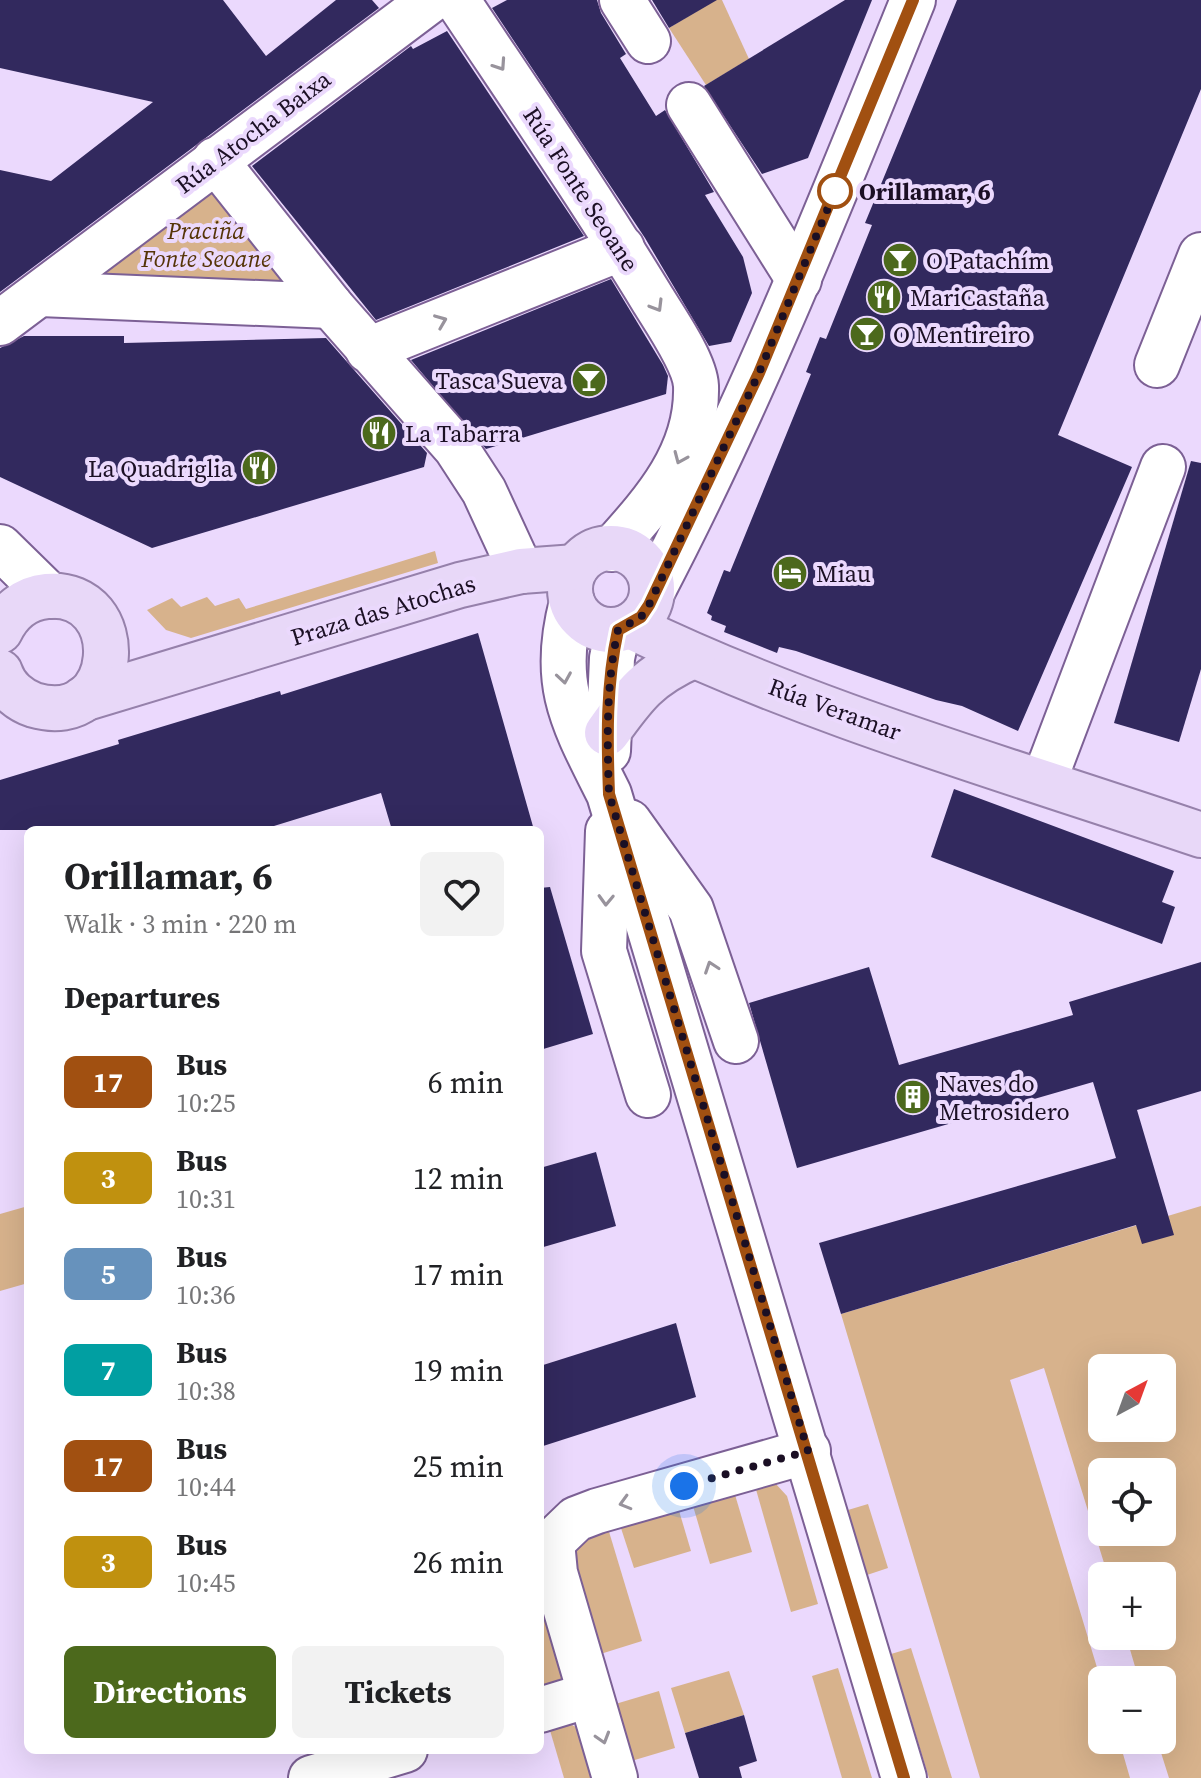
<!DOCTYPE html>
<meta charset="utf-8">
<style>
:root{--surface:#fff;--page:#f2f2f2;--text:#202124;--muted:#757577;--accent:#4c691c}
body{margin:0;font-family:"Source Serif 4",serif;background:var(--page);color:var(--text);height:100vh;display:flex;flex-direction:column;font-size:30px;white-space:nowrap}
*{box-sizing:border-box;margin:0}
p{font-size:26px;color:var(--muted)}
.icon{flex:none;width:44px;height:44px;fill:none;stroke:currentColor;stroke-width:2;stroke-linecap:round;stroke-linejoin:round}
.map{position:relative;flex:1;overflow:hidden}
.drawer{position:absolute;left:24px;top:826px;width:520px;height:928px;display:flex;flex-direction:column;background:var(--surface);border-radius:12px;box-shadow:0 8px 32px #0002}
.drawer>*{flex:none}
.badge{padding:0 16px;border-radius:12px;font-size:28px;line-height:52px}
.needle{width:52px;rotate:41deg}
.controls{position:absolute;left:1088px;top:1354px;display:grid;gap:16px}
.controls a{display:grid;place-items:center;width:88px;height:88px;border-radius:12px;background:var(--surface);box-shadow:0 8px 32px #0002;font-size:40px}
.you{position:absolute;width:40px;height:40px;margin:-20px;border:6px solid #fff;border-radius:50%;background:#1a73e8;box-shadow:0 0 0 12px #1a73e833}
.map>.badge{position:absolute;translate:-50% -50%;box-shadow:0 0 0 4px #fff}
h2{padding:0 40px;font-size:30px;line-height:72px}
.round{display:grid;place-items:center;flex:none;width:84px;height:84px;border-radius:12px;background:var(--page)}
.summary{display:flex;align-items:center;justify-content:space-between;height:136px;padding:0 40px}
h1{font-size:38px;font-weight:700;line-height:60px}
.action{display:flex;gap:16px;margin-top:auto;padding:16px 40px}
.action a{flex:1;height:92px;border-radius:12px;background:var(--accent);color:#fff;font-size:32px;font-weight:700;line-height:92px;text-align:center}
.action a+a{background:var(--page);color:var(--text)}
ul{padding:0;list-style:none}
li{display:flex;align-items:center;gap:24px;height:96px;padding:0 40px}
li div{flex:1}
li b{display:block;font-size:30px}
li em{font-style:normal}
li .badge{min-width:88px;font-weight:700;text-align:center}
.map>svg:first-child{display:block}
.green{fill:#d7b28c;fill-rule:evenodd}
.building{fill:#32295e}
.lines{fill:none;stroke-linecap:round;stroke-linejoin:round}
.minor-casing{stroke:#7c6095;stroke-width:48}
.major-casing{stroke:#9681ab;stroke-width:48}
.minor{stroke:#fff;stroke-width:44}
.major{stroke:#e8d8f8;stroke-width:44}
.oneway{stroke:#98939c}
.line-casing{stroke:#fff;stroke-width:18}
.line{stroke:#a15011;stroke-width:12}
.walk{stroke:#1b0f24;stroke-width:8;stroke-dasharray:0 14.4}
.stop-dot{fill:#fff;stroke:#a15011;stroke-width:4}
.labels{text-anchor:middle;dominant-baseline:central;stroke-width:8;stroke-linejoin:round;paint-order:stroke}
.street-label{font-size:24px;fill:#1b0f24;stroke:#ebd9fd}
.stop-label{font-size:24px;font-weight:bold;fill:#1b0f24;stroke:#ebd9fd;text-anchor:start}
.park-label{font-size:24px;font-style:italic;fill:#553407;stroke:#ebd9fd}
.poi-label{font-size:24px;fill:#1b0f24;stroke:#ebd9fd;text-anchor:start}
</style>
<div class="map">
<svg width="1201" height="1778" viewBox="0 0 1201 1778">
<rect width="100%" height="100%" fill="#ebd9fd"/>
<!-- green -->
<g class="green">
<polygon points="715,0 722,0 749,59 706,85 669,28"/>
<polygon points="213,186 293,284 84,285"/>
<polygon points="435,551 438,563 191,638 166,630 147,610 172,598 181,607 207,597 215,606 239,598 246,609"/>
<polygon points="28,1206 28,1283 0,1291 0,1214"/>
<path d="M1201 1206V1778H1169L1157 1740H1162V1680H1139L1126 1636H1162V1576H1108L1044 1368 1010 1380 1102 1684V1740H1119L1130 1778H980L841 1314ZM1102 1368H1162V1428H1102ZM1102 1472H1162V1532H1102Z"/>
<polygon points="753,1479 775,1483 787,1496 818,1604 791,1612"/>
<polygon points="733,1488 752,1552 710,1564 691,1499"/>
<polygon points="677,1504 691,1551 634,1568 619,1522"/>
<polygon points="868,1504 888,1568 867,1575 848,1510"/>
<polygon points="607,1525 642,1641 594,1656 567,1563 573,1539"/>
<polygon points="540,1583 565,1684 540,1698"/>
<polygon points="911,1648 952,1778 929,1778 891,1654"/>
<polygon points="838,1668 872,1778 842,1778 812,1676"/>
<polygon points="729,1671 744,1715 685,1733 671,1688"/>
<polygon points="659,1691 675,1748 628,1762 612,1705"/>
<polygon points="572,1725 582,1730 603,1778 564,1778 549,1727"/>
</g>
<!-- building -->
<g class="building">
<polygon points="0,0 223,0 266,56 336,0 372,0 379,8 0,292 0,170 51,181 153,102 0,68"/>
<polygon points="507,0 597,0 601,13 626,54 620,58 656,116 665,110 714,192 705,195 743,257 752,293 731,342 709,346 645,238 492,8"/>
<polygon points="652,0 717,0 669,28"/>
<polygon points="845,0 872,0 808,158 762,174 704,86"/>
<polygon points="957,0 1201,0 1201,89 1058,435 1132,467 1018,731 962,706 936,700 796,651 779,647 777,653 724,632 726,626 711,620 712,616 707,613 724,570 730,572 811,374 806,372 820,337 826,339 872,225 865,223"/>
<polygon points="447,31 584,236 376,320 252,166 411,46 413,49"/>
<polygon points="611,279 663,365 668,376 666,394 486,449 411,360"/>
<polygon points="24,336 124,336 124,343 326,338 427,453 424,467 152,548 0,477 0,348"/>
<polygon points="1191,461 1201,463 1201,669 1179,742 1114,723"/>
<polygon points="478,633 534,830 392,830 381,793 261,830 0,830 0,780 119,744 118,740 280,691 281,695"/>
<polygon points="954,789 1174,871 1162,902 1175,907 1162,944 931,857"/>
<polygon points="550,887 593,1034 540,1050 540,888"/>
<polygon points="1201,962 1201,1091 1137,1110 1174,1235 1142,1244 1136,1225 841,1314 819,1243 1116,1158 1093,1082 797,1168 749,1003 869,967 899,1065 1073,1015 1069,1002"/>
<polygon points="596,1152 616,1226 540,1248 540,1168"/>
<polygon points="676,1323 696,1397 540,1447 540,1366"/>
<polygon points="744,1715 757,1761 739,1767 742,1778 699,1778 685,1733"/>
</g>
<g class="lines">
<defs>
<g id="minor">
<path d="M457 0C523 99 591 198 653 300 666 321 695 363 696 386 698 454 654 502 612 549"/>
<polyline points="622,0 648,41"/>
<polyline points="689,105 799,280"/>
<polyline points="215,160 331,306 456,448 484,491 521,571"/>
<polyline points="40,294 331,306"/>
<polyline points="0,323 431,0"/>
<polyline points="368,350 622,248"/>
<polyline points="1157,365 1201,255"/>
<polyline points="0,547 50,596"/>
<path d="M652 592C752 401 832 200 913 0"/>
<path d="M572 602C550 685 573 722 609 794L904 1778"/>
<polyline points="608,751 612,658 618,630"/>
<polyline points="1044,781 1163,467"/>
<polyline points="629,822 691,909 736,1041"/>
<polyline points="608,831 604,951 648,1095"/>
<polyline points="540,1710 589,1695"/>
<polyline points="311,1778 405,1750"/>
<polyline points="615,1778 555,1573 552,1542 576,1519 597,1511 808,1451"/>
</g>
<g id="major">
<circle cx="611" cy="589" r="41"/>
<path d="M630 626C812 714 1010 770 1201 835"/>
<path d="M0 631C9 612 25 598 47 596 132 589 123 731 34 705 19 700 5 688 0 672"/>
<polyline points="83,699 460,585 521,571 576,567"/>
<path d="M607 733C635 694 648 676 693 656"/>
</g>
</defs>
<!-- minor casing -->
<use href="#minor" class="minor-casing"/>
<!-- major casing -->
<use href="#major" class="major-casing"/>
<!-- minor -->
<use href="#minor" class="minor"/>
<!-- major -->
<use href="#major" class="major"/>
</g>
<!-- one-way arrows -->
<defs><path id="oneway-chevron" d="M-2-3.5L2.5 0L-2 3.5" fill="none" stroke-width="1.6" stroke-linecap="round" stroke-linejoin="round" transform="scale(2)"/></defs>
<g class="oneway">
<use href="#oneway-chevron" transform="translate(500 65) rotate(56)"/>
<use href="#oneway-chevron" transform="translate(657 306) rotate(59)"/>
<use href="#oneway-chevron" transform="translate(441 321) rotate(-22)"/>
<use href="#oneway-chevron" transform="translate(680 458) rotate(113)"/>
<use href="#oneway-chevron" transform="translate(564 678) rotate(81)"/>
<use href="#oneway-chevron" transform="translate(606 900) rotate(92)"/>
<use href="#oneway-chevron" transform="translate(711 967) rotate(-109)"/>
<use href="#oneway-chevron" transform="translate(625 1503) rotate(164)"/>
<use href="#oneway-chevron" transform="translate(603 1738) rotate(73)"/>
</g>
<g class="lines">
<defs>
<path id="line" d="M904 1778 609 794C607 739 606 684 618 630L641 617 649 605 759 373 913 0"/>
</defs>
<!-- line casing -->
<use href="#line" class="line-casing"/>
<!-- line -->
<use href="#line" class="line"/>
<!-- walk -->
<path class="walk" d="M684 1486 808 1451 609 794C607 739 606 684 618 630L641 617 649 605 759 373 835 191"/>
</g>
<!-- icons -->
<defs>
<symbol id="bar-disc" viewBox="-11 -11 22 22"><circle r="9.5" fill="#4c691c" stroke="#ebd9fd"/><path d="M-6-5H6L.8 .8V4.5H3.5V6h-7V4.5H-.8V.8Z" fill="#fff"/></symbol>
<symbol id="restaurant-disc" viewBox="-11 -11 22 22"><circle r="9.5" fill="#4c691c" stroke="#ebd9fd"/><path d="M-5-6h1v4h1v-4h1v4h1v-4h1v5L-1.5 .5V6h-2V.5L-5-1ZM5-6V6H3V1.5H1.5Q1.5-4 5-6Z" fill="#fff"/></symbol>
<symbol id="hotel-disc" viewBox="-11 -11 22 22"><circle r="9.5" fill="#4c691c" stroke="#ebd9fd"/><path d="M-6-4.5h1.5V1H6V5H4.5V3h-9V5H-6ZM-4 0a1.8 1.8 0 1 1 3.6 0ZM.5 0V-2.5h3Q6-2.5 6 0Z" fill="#fff"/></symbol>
<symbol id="building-disc" viewBox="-11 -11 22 22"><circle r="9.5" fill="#4c691c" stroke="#ebd9fd"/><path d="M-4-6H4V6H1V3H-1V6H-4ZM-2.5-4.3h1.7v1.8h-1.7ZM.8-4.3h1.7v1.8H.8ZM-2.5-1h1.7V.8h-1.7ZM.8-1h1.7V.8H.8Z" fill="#fff"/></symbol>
</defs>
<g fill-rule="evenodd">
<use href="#bar-disc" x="880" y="240" width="40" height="40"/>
<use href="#restaurant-disc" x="864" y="277" width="40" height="40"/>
<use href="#bar-disc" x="847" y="314" width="40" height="40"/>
<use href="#bar-disc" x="569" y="360" width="40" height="40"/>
<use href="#restaurant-disc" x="359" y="413" width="40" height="40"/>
<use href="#restaurant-disc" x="239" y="448" width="40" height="40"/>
<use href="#hotel-disc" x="770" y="553" width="40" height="40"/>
<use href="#building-disc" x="893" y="1077" width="40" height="40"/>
</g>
<!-- markers -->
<circle class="stop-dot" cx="835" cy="191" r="16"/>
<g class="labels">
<!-- street labels -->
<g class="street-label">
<text transform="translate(253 132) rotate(-37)">Rúa Atocha Baixa</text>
<text transform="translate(581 189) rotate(57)">Rúa Fonte Seoane</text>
<text transform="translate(383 610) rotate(-17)">Praza das Atochas</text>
<text transform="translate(835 709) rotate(20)">Rúa Veramar</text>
</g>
<!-- stop labels -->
<g class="stop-label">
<text x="859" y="191">Orillamar, 6</text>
</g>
<!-- park labels -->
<g class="park-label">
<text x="206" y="230">Praciña<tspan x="206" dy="28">Fonte Seoane</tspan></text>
</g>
<!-- poi labels -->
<g class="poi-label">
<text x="926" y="260">O Patachím</text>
<text x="910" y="297">MariCastaña</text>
<text x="893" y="334">O Mentireiro</text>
<text x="563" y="380" text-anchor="end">Tasca Sueva</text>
<text x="405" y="433">La Tabarra</text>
<text x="233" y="468" text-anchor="end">La Quadriglia</text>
<text x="816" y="573">Miau</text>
<text x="939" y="1083">Naves do<tspan x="939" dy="28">Metrosidero</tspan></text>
</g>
</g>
</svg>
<div class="controls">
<a><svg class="needle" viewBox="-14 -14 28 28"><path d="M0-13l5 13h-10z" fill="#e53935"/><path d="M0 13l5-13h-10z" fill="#757577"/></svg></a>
<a><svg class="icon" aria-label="locate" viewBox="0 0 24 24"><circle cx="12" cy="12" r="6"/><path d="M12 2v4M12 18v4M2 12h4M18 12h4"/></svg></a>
<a>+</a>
<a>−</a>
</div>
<div class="you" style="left:684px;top:1486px"></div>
<section class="drawer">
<div class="summary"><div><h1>Orillamar, 6</h1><p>Walk · 3 min · 220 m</p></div><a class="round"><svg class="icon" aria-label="heart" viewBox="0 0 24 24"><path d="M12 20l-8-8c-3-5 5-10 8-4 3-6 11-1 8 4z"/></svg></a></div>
<h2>Departures</h2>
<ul>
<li><span class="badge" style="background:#a15011;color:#fff">17</span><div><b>Bus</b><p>10:25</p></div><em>6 min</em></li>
<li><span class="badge" style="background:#c0910f;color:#fff">3</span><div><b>Bus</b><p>10:31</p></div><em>12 min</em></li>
<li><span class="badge" style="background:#6792bc;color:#fff">5</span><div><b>Bus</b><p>10:36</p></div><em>17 min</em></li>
<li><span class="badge" style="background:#019fa2;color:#fff">7</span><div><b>Bus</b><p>10:38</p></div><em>19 min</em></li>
<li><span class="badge" style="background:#a15011;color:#fff">17</span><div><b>Bus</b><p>10:44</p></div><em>25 min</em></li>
<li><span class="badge" style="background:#c0910f;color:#fff">3</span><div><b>Bus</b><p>10:45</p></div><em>26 min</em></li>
</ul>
<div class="action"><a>Directions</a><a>Tickets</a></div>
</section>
</div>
